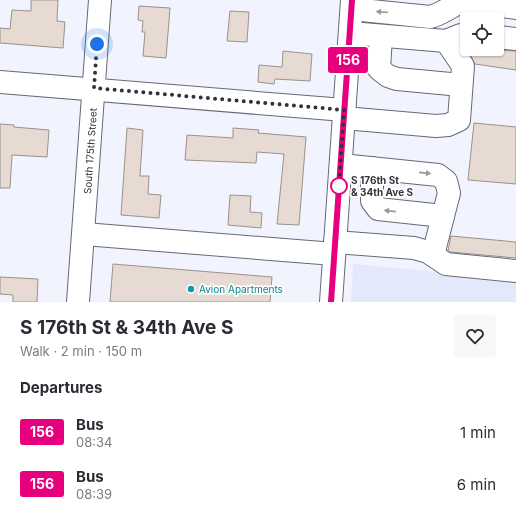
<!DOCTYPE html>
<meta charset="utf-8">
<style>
:root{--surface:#fff;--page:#f7f7f7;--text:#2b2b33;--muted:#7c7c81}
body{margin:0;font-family:Inter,sans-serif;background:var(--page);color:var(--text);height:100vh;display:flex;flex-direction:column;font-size:15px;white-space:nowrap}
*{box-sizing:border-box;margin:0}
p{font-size:13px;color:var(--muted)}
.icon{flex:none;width:22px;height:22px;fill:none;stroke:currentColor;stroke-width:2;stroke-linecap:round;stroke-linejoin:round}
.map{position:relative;height:302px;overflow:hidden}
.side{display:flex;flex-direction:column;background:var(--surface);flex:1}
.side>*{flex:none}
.badge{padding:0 8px;border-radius:3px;font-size:14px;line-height:26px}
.fabs{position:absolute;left:460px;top:12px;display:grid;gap:8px}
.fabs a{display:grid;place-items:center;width:44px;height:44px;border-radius:4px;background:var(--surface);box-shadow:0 1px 3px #0004;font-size:20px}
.you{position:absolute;width:20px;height:20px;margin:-10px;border:3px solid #fff;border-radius:50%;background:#1a73e8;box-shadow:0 0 0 6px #1a73e833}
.map>.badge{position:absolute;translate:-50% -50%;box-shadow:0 0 0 2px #fff}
h2{padding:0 20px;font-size:15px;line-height:36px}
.round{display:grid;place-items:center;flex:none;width:42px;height:42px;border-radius:4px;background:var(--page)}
.headline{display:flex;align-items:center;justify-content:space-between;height:68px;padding:0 20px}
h1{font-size:19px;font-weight:700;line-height:30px}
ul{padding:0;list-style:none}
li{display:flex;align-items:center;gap:12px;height:52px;padding:0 20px}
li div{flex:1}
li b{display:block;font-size:15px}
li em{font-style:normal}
li .badge{min-width:44px;font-weight:700;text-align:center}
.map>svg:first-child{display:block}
.built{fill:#e3e8fb}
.building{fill:#e6dad3;stroke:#9c918a}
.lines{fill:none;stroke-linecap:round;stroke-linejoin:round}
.minor-casing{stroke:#666974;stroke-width:24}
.minor{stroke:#fff;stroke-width:22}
.oneway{fill:#98999c}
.line-casing{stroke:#fff;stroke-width:9}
.line{stroke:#e6007e;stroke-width:6}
.walk{stroke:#323338;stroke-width:4;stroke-dasharray:0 7.2}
.stop-dot{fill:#fff;stroke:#e6007e;stroke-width:2}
.culture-dot{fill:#0f9aa8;stroke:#fff;stroke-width:1.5}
.labels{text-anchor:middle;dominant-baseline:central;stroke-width:3.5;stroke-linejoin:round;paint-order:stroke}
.street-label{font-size:10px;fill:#323338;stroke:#fff}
.stop-label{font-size:10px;font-weight:bold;fill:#323338;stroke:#fff;text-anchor:start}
.culture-label{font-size:10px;fill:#0d838f;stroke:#fff;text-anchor:start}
</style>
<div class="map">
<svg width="516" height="302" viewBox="0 0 516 302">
<rect width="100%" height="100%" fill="#f1f4fe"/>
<!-- built -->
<polygon class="built" points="353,264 516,279 516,302 351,302"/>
<!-- building -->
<g class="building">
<polygon points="31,0 58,0 57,21 65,22 63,48 0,43 0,28 10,29 12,10 31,11"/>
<polygon points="139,6 170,8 166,58 143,56 145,32 142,32 143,21 138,20"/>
<polygon points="230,11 249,12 247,42 227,41"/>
<polygon points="467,49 516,51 516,70 475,64"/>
<polygon points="283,51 312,54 310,81 275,79 274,84 258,82 259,65 282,67"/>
<polygon points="474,123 516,127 516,184 468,180"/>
<polygon points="0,124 14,125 14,127 49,130 47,157 12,155 10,188 0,188"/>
<polygon points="127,128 143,130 140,176 149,176 148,194 161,195 159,218 121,215"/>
<polygon points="233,128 259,130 258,133 306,137 299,225 277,224 284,154 257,152 256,163 185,160 187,135 233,138"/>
<polygon points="230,195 251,196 250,212 262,213 261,228 228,225"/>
<polygon points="451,236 516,242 516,258 450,252 448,251"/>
<polygon points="113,264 272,277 270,302 110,302"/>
<polygon points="0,277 38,279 37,302 13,302 13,295 0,294"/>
</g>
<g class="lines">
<defs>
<g id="minor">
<path d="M352 9 430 17C442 14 449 7 460 3 469 0 505 7 516 8"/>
<polyline points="350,33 446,41 461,35 467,35"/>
<polyline points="381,36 379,69 388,76 397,79 461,85"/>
<polyline points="497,37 516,39"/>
<polyline points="0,82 344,110"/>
<polyline points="344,118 436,126 448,125 459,120 463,66 446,41"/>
<polyline points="341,165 438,175 446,181 449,193 433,255"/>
<polyline points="372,168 372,201 378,209 443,216"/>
<polyline points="84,234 334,254"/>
<polyline points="335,242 414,248 428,252 446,264 516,271"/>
<polyline points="78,302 100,0"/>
<polyline points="331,302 352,0"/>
</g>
</defs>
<!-- minor casing -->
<use href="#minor" class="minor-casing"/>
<!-- minor -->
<use href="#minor" class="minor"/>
</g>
<!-- one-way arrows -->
<defs><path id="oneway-solid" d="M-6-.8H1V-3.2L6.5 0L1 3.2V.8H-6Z"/></defs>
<g class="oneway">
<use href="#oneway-solid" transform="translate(382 12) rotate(-175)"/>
<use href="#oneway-solid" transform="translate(425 173) rotate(6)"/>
<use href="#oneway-solid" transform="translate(390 211) rotate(-174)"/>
</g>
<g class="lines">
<defs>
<polyline id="line" points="331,302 352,0"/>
</defs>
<!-- line casing -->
<use href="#line" class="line-casing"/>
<!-- line -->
<use href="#line" class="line"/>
<!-- walk -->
<polyline class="walk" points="97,44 94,88 344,110 339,186"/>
</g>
<!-- markers -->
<circle class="stop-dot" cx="339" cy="186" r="8"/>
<circle class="culture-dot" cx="191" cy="289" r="4"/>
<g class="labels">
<!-- street labels -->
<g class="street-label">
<text transform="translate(90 151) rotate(-86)">South 175th Street</text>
</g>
<!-- stop labels -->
<g class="stop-label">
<text x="351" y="180">S 176th St<tspan x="351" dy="12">&amp; 34th Ave S</tspan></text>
</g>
<!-- culture labels -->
<g class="culture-label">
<text x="199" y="289">Avion Apartments</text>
</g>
</g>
</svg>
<div class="fabs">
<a><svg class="icon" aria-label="locate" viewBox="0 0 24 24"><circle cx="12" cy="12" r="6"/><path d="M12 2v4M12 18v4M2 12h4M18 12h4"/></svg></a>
</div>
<div class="you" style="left:97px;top:44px"></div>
<b class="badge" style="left:348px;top:60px;background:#e6007e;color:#fff">156</b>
</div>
<section class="side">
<div class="headline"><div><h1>S 176th St &amp; 34th Ave S</h1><p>Walk · 2 min · 150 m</p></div><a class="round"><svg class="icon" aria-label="heart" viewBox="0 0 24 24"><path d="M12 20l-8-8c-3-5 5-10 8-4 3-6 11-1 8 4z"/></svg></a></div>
<h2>Departures</h2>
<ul>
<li><span class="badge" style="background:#e6007e;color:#fff">156</span><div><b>Bus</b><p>08:34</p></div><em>1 min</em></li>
<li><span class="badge" style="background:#e6007e;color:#fff">156</span><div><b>Bus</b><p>08:39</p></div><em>6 min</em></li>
</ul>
</section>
